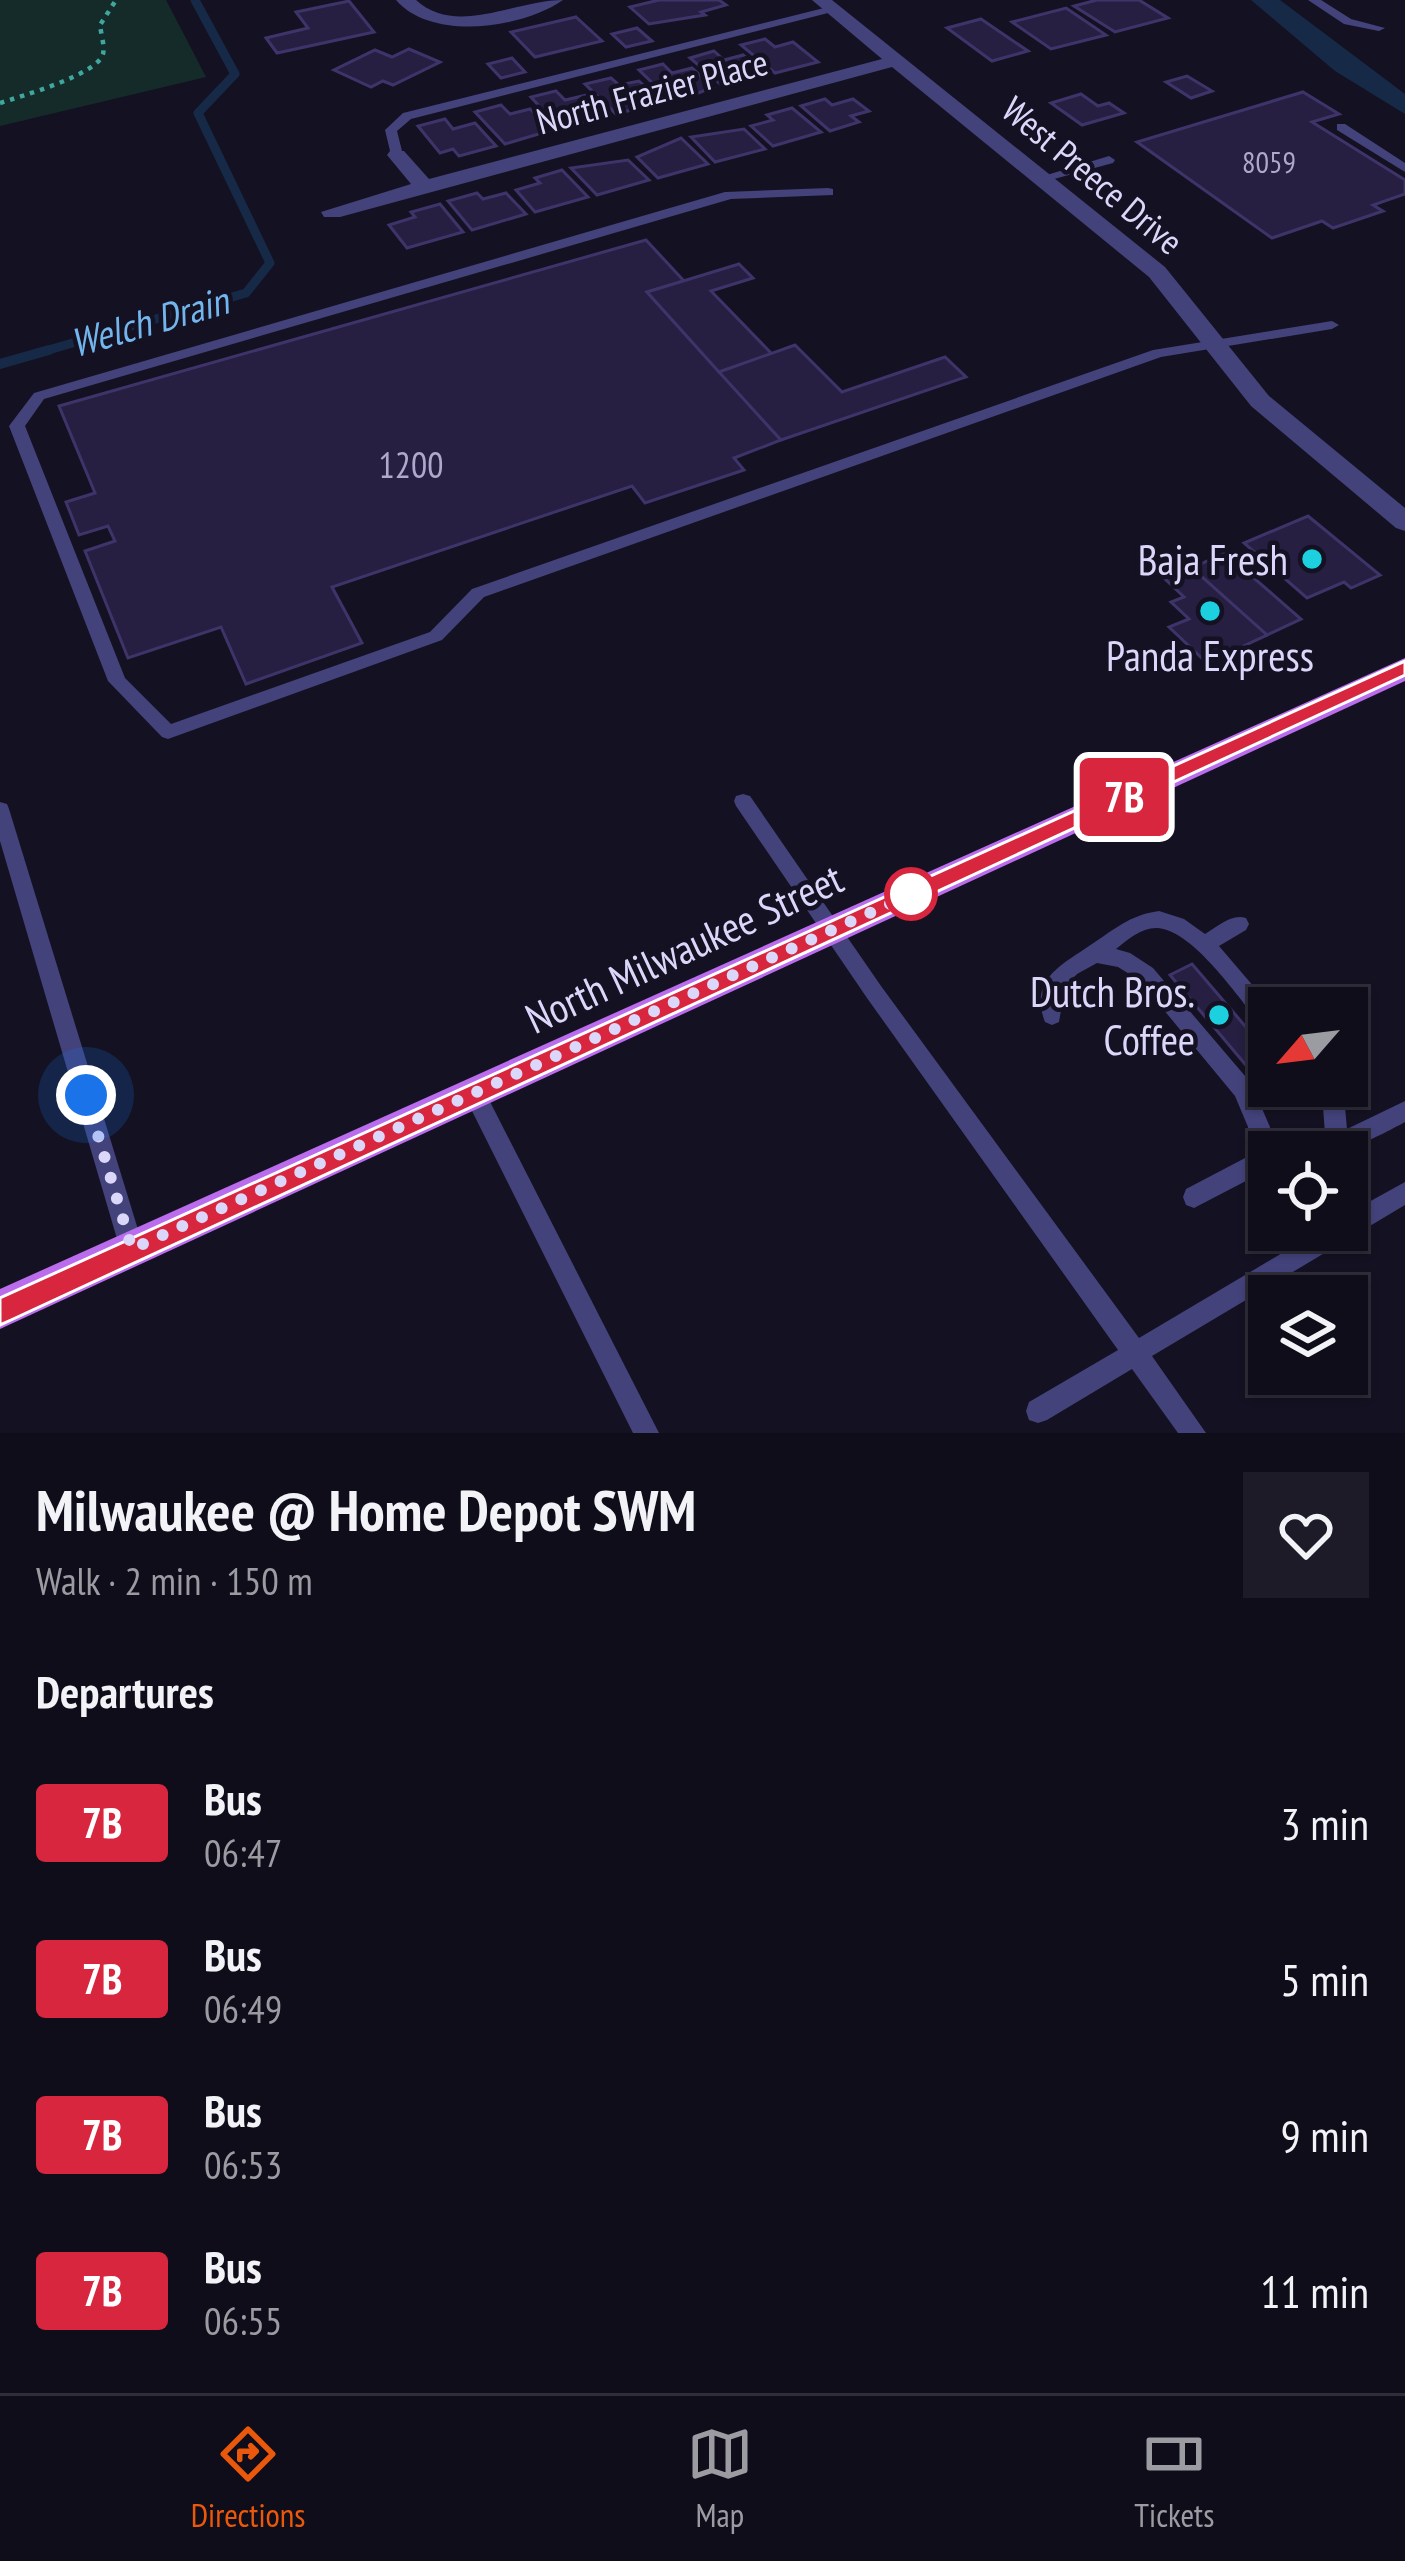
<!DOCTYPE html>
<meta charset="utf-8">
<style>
:root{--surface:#0f0d1a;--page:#1d1b27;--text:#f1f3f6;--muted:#9b9ca2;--line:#2f2d39;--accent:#ea580c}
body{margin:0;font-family:"PT Sans Narrow",sans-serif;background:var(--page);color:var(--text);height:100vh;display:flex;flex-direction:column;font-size:45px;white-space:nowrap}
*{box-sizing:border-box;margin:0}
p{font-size:39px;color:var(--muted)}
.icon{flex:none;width:66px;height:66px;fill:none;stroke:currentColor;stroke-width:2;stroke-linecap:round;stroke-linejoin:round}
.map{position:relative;height:1433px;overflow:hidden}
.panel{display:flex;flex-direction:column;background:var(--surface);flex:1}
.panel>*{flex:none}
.badge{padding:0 24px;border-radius:9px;font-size:42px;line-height:78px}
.needle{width:78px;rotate:242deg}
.buttons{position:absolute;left:1248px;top:987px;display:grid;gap:24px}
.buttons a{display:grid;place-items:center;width:120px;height:120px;border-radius:0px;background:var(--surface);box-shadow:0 3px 9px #0004,0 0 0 3px var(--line);font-size:60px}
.you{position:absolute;width:60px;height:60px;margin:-30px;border:9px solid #fff;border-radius:50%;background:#1a73e8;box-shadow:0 0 0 18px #1a73e833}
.map>.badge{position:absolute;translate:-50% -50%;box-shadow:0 0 0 6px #fff}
h2{padding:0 36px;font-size:45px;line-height:108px}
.round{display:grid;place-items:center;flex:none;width:126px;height:126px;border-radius:0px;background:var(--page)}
.summary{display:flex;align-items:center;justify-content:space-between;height:204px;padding:0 36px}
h1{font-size:57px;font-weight:700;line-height:90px}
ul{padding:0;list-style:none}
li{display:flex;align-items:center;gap:36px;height:156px;padding:0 36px}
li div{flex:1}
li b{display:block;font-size:45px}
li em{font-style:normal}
li .badge{min-width:132px;font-weight:700;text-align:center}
.tab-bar{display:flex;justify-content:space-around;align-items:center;height:168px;border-top:3px solid var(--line);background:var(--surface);font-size:33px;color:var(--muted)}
.tab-bar a{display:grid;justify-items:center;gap:6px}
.tab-bar .current{color:var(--accent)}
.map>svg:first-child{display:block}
.green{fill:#152b2a}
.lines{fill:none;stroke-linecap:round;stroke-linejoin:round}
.stream-far1{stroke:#162a47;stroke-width:9}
.stream{stroke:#162a47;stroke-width:10}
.canal{fill:#162a47;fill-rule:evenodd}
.building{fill:#261f41;stroke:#3e346a;stroke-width:3}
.path{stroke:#3ea79e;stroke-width:4.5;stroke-dasharray:4.5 6;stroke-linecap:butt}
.lane{fill:#43427b;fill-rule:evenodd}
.street{fill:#43427b;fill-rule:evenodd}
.primary{fill:#ba6cec;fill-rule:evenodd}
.line{fill:#d7263d;stroke:#fff;stroke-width:3}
.walk{stroke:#dbd7fa;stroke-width:12;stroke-dasharray:0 21.6}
.poi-dot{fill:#1dd0e0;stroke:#141122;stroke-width:4.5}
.stop-dot{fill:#fff;stroke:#d7263d;stroke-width:6}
.labels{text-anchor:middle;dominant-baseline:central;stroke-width:9;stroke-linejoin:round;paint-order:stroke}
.far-number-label{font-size:30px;fill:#aea9cc}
.far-street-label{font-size:36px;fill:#dbd7fa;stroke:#141122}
.number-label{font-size:36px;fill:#aea9cc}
.far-water-label{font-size:39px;font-style:italic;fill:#72b6ed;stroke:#141122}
.poi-label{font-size:42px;fill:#dbd7fa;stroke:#141122;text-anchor:end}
.street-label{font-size:42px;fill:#dbd7fa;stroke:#141122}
</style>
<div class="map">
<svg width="1405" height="1433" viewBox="0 0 1405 1433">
<rect width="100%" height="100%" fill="#141122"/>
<!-- green -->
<polygon class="green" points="0,0 166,0 206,77 0,126"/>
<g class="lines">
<!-- stream-far1 -->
<polyline class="stream-far1" points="38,353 246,293 270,263 198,113 235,74 195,0"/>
<!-- stream -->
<polyline class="stream" points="0,364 49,350"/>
<!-- canal -->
<polygon class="canal" points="1251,0 1280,0 1405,94 1405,114 1335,71"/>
</g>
<!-- building -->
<g class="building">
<polygon points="659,0 719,0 726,5 701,12 705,15 649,24 630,7"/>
<polygon points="1097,0 1139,0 1168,18 1115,32 1074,6"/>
<polygon points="349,1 374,32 277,53 266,38 308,28 296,12"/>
<polygon points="1066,8 1106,35 1051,49 1012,22"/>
<polygon points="576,17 602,41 535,57 511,32"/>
<polygon points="981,19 1028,51 992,61 947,28"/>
<polygon points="637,28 652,41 626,47 612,34"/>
<polygon points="765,39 775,47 793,42 818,62 775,73 741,45"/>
<polygon points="409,49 440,62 393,85 383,81 371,87 334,70 375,50 392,57"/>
<polygon points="714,51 724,60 743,55 766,73 724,87 690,58"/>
<polygon points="512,58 525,72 501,78 488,64"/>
<polygon points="663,64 672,73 692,68 713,87 684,99 676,92 665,95 639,70"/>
<polygon points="1187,76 1212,91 1191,98 1166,82"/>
<polygon points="611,78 619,85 639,81 662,102 616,114 585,84"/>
<polygon points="556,91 565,100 587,95 606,115 560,129 531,97"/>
<polygon points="1303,92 1339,114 1312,122 1405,180 1405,194 1373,205 1383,211 1333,228 1322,221 1272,238 1137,142"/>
<polygon points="1081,94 1098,106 1109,103 1124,113 1082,125 1051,103"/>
<polygon points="825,99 832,105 853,99 869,111 851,116 859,122 830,131 801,106"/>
<polygon points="501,105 510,114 530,109 552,130 505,144 475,112"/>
<polygon points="792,108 821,132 773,146 751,126 773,120 767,115"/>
<polygon points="445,119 453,129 475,123 496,146 459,156 453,149 440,153 418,126"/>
<polygon points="744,129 765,149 715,162 691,137"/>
<polygon points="681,138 708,164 658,178 637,157"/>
<polygon points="628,160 649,180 597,195 571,168"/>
<polygon points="562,170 588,197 535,212 516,190 540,183 535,178"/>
<polygon points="477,193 483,199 506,193 526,214 472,230 448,201"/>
<polygon points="440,204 463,232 407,248 389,225 415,217 411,212"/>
<polygon points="646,240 684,281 647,292 781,440 734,458 744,470 645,503 632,486 332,587 362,643 246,684 221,627 128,658 85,551 115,541 108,526 79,535 66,502 95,493 59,406"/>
<polygon points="739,264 753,278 711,291 772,354 719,372 647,292"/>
<polygon points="795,345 842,392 945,357 966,377 781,440 719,372"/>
<polygon points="1308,516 1380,575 1351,588 1344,582 1307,598 1244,543"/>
<polygon points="1225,553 1301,619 1267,635 1192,568"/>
<polygon points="1192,568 1267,635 1207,663 1169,627 1189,619 1171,602 1184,597 1165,579"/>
<polygon points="1192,964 1269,1054 1270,1086 1266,1089 1170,975"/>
</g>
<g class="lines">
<!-- path -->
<path class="path" d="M0 103C21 96 97 75 103 54 105 46 101 34 100 25L116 0"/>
<!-- lane -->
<g class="lane">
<polygon points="1308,0 1321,0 1351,19 1385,28 1379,31 1344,24"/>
<polygon points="832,6 836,7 836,11 411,119 397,131 403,155 397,159 391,155 385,130 403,113"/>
<polygon points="1337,124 1345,124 1405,163 1405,172 1337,130"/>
<polygon points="1109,156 1115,160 1113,163 1043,182 1037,178"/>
<polygon points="828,188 833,189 833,195 731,199 44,399 25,426 125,678 171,724 430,632 472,589 1153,350 1332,321 1339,325 1332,329 1161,357 484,597 442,640 168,739 162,737 108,681 9,426 34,393 725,192"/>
<polygon points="743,794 750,796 881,986 1139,1338 1321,1230 1347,1230 1347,1214 1405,1182 1405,1205 1152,1356 1206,1433 1178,1433 1132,1369 1047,1420 1038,1423 1029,1420 1026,1411 1029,1402 1118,1350 867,998 736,806 734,801 736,796"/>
<polygon points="0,802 7,804 9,809 144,1249 140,1257 132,1260 124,1257 120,1249 0,841"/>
<path d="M1159 911 1184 919 1205 934C1217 927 1232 913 1246 918L1249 924 1246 930 1219 946 1272 1008H1269V1029L1262 1026C1240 1000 1194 931 1158 928 1142 927 1128 939 1116 949L1130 953 1153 968 1251 1083 1270 1127 1269 1169 1194 1208 1186 1205 1183 1197 1186 1189 1247 1157 1248 1127 1235 1096 1139 980 1118 967 1097 963 1077 974 1065 987 1059 1022 1052 1025 1045 1022C1029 980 1060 966 1089 946 1114 930 1129 915 1159 911Z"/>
<polygon points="474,1083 482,1086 659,1433 633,1433 463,1093 466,1086"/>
<path d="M1315 1086H1337L1345 1107 1347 1129 1405 1101V1122C1352 1151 1341 1152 1281 1152L1284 1145 1325 1134 1323 1107Z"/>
</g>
<!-- street -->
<g class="street">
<path d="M396 0H416C456 37 515 0 563 0 523 28 432 42 396 0Z"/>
<polygon points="812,0 832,0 1165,267 1269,396 1405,508 1405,531 1396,528 1251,406 1149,277 892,67 340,217 324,217 321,212 411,184 387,155 390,151 404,151 429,179 882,59"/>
</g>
<!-- primary -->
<polygon class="primary" points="1405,658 1405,681 0,1329 0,1289"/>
</g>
<!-- line -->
<polygon class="line" points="1405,661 1405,675 11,1320 0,1325 0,1298"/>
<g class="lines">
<!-- walk -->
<polyline class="walk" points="86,1095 132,1249 920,890 911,894"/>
</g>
<!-- markers -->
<g class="poi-dot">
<circle cx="1312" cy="559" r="12"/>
<circle cx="1210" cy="611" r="12"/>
<circle cx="1219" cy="1015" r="12"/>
</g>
<circle class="stop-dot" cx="911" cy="894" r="24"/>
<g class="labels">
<!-- far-number labels -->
<g class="far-number-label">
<text x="1269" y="161">8059</text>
</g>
<!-- far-street labels -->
<g class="far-street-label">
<text transform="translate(652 91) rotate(-15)">North Frazier Place</text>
<text transform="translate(1093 175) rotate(40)">West Preece Drive</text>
</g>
<!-- number labels -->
<g class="number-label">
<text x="411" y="464">1200</text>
</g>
<!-- far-water labels -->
<g class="far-water-label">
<text transform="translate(149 321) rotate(-16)">Welch Drain</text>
</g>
<!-- poi labels -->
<g class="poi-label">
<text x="1288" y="559">Baja Fresh</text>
<text x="1210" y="655" text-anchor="middle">Panda Express</text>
<text x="1195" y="991">Dutch Bros.<tspan x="1195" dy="48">Coffee</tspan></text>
</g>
<!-- street labels -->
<g class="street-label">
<text transform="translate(684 948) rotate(-25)">North Milwaukee Street</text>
</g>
</g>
</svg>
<div class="buttons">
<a><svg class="needle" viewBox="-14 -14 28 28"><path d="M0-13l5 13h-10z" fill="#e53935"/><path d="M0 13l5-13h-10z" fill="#9b9ca2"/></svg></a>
<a><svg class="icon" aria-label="locate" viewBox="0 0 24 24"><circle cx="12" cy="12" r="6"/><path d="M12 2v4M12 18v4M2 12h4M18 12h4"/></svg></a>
<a><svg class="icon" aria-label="layers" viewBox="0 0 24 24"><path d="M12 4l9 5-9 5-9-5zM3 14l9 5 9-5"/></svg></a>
</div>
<div class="you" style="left:86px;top:1095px"></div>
<b class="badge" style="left:1124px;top:797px;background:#d7263d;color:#fff">7B</b>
</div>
<section class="panel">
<div class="summary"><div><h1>Milwaukee @ Home Depot SWM</h1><p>Walk · 2 min · 150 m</p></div><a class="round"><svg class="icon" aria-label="heart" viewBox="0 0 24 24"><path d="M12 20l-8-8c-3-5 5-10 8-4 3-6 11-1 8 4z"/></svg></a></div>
<h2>Departures</h2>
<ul>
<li><span class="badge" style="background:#d7263d;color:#fff">7B</span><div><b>Bus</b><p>06:47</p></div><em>3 min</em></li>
<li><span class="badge" style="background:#d7263d;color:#fff">7B</span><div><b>Bus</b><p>06:49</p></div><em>5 min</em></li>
<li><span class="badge" style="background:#d7263d;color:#fff">7B</span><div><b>Bus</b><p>06:53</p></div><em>9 min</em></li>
<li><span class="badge" style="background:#d7263d;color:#fff">7B</span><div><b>Bus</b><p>06:55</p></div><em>11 min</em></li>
</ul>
</section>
<nav class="tab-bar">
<a class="current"><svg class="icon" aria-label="directions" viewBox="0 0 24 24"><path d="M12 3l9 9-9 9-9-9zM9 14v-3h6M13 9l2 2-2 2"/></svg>Directions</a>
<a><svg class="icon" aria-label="map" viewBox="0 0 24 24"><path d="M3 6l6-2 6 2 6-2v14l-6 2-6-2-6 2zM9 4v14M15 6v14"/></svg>Map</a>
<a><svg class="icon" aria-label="tickets" viewBox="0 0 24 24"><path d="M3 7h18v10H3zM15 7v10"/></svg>Tickets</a>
</nav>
